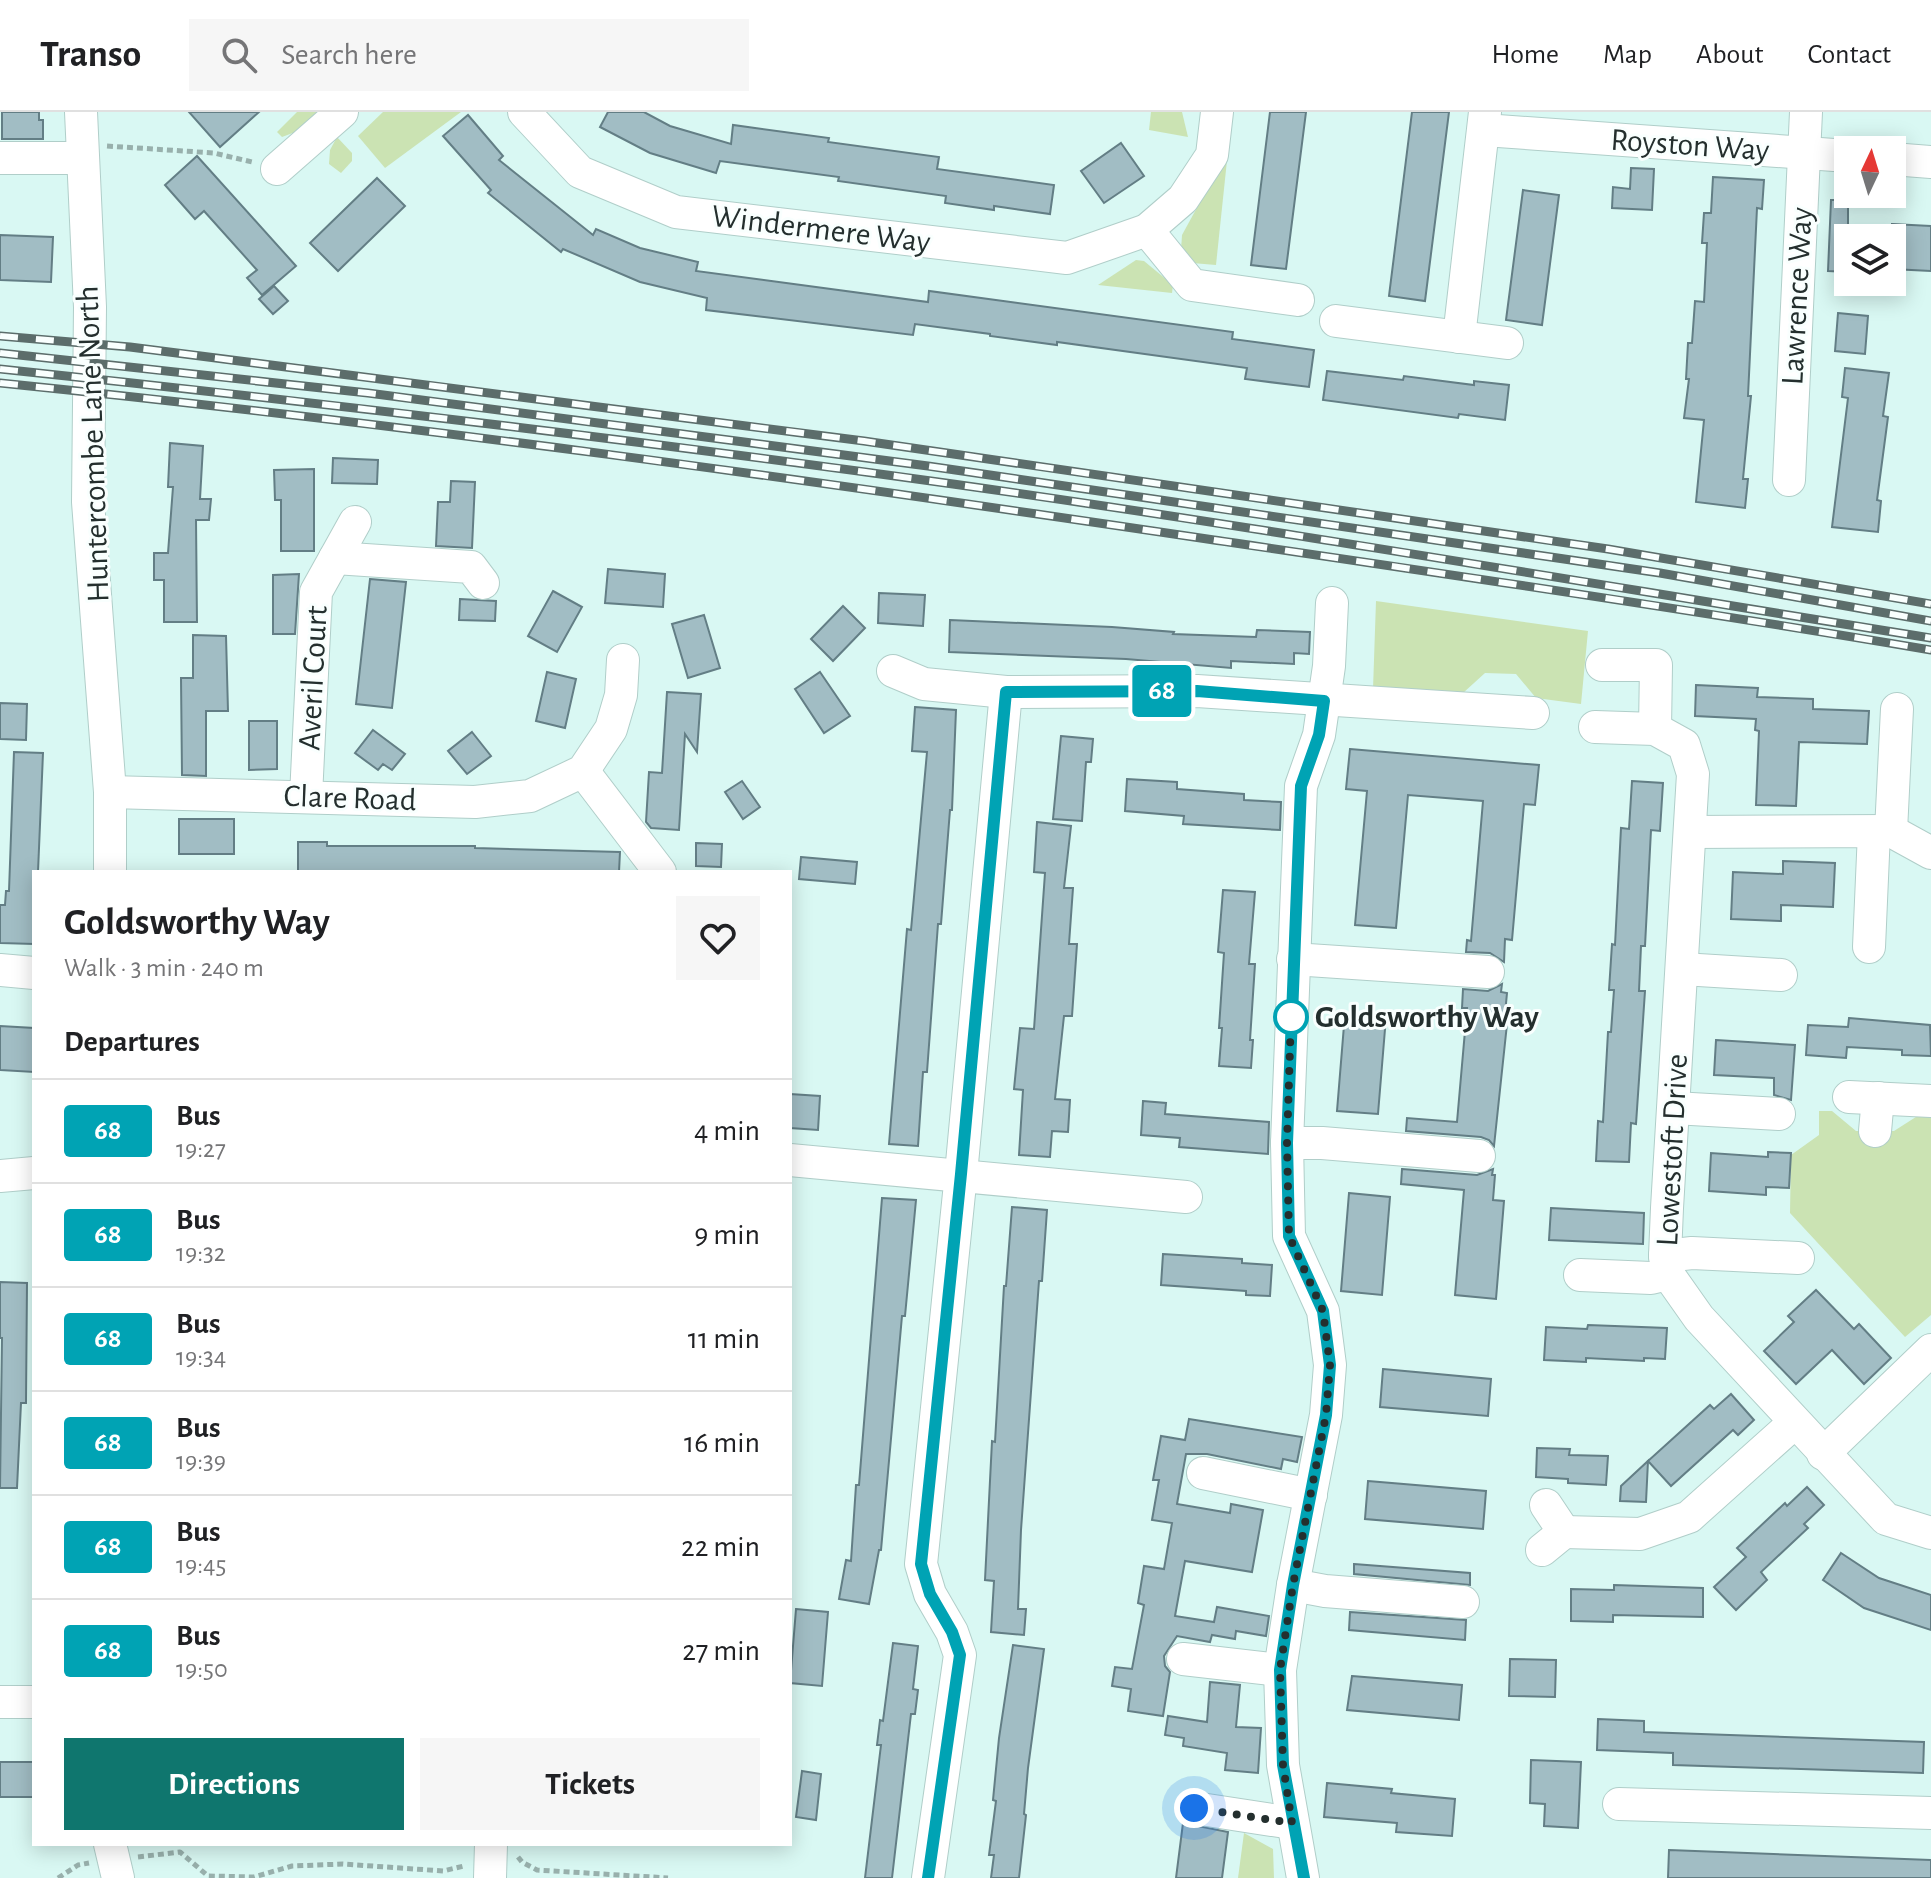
<!DOCTYPE html>
<meta charset="utf-8">
<style>
:root{--surface:#fff;--page:#f6f6f6;--text:#202124;--muted:#757577;--line:#e0e0e0;--accent:#0f766e}
body{margin:0;font-family:"Alegreya Sans",sans-serif;background:var(--page);color:var(--text);height:100vh;display:flex;flex-direction:column;font-size:30px;white-space:nowrap}
*{box-sizing:border-box;margin:0}
p{font-size:26px;color:var(--muted)}
.icon{flex:none;width:44px;height:44px;fill:none;stroke:currentColor;stroke-width:2;stroke-linecap:round;stroke-linejoin:round}
.map{position:relative;flex:1;overflow:hidden}
.sheet{position:absolute;left:32px;top:758px;width:760px;height:976px;display:flex;flex-direction:column;background:var(--surface);border-radius:0px;box-shadow:0 4px 20px #0003}
.sheet>*{flex:none}
.badge{padding:0 16px;border-radius:6px;font-size:28px;line-height:52px}
.needle{width:52px;rotate:4deg}
.buttons{position:absolute;left:1834px;top:24px;display:grid;gap:16px}
.buttons a{display:grid;place-items:center;width:72px;height:72px;border-radius:0px;background:var(--surface);box-shadow:0 4px 20px #0003;font-size:40px}
.you{position:absolute;width:40px;height:40px;margin:-20px;border:6px solid #fff;border-radius:50%;background:#1a73e8;box-shadow:0 0 0 12px #1a73e833}
.map>.badge{position:absolute;translate:-50% -50%;box-shadow:0 0 0 4px #fff}
h2{padding:0 32px;font-size:30px;line-height:72px}
.round{display:grid;place-items:center;flex:none;width:84px;height:84px;border-radius:0px;background:var(--page)}
.head{display:flex;align-items:center;justify-content:space-between;height:136px;padding:0 32px}
h1{font-size:38px;font-weight:700;line-height:60px}
.cta{display:flex;gap:16px;margin-top:auto;padding:16px 32px}
.cta a{flex:1;height:92px;border-radius:0px;background:var(--accent);color:#fff;font-size:32px;font-weight:700;line-height:92px;text-align:center}
.cta a+a{background:var(--page);color:var(--text)}
ul{padding:0;list-style:none}
li{display:flex;align-items:center;gap:24px;height:104px;padding:0 32px;border-top:2px solid var(--line)}
li div{flex:1}
li b{display:block;font-size:30px}
li em{font-style:normal}
li .badge{min-width:88px;font-weight:700;text-align:center}
header{display:flex;align-items:center;gap:48px;box-sizing:border-box;height:112px;padding:0 40px;background:var(--surface);border-bottom:2px solid var(--line)}
header strong{font-size:38px}
nav{display:flex;gap:44px;margin-inline-start:auto;font-size:28px}
.search{width:560px;height:72px;background:var(--page);display:flex;align-items:center;gap:20px;box-sizing:border-box;padding:0 28px;border-radius:0px;color:var(--muted);font-size:30px}
.map>svg:first-child{display:block}
.green{fill:#cbe3b3}
.building{fill:#a1bdc4;stroke:#637e85;stroke-width:2}
.lines{fill:none;stroke-linecap:round;stroke-linejoin:round}
.minor-casing{stroke:#b0cec9;stroke-width:34}
.path{stroke:#98b0ac;stroke-width:5;stroke-dasharray:6 4;stroke-linecap:butt}
.minor{stroke:#fff;stroke-width:32}
.rail-casing{stroke:#5c6d6b;stroke-width:9}
.rail{stroke:#f9fffe;stroke-width:6;stroke-dasharray:18;stroke-linecap:butt}
.line-casing{stroke:#fff;stroke-width:18}
.line{stroke:#00a3b4;stroke-width:12}
.walk{stroke:#242f2e;stroke-width:8;stroke-dasharray:0 14.4}
.stop-dot{fill:#fff;stroke:#00a3b4;stroke-width:4}
.labels{text-anchor:middle;dominant-baseline:central;stroke-width:6;stroke-linejoin:round;paint-order:stroke}
.street-label{font-size:32px;fill:#242f2e;stroke:#f9fffe}
.stop-label{font-size:32px;font-weight:bold;fill:#242f2e;stroke:#f9fffe;text-anchor:start}
</style>
<header>
<strong>Transo</strong>
<div class="search"><svg class="icon" aria-label="search" viewBox="0 0 24 24"><circle cx="10" cy="10" r="6"/><path d="M15 15l6 6"/></svg>Search here</div>
<nav><a>Home</a><a>Map</a><a>About</a><a>Contact</a></nav>
</header>
<div class="map">
<svg width="1931" height="1766" viewBox="0 0 1931 1766">
<rect width="100%" height="100%" fill="#d9f8f3"/>
<!-- green -->
<g class="green">
<polygon points="297,0 316,0 322,10 282,25 277,20"/>
<polygon points="383,0 461,0 385,56 358,24"/>
<polygon points="1151,0 1182,0 1188,25 1149,18"/>
<polygon points="337,25 352,41 352,49 341,61 329,52 330,38"/>
<polygon points="1228,39 1216,153 1192,151 1181,138 1182,123"/>
<polygon points="1136,148 1144,149 1173,173 1172,181 1098,173"/>
<polygon points="1376,489 1588,519 1581,592 1536,586 1516,562 1485,561 1463,581 1373,577"/>
<polygon points="1819,999 1832,999 1856,1019 1894,1019 1919,1003 1931,1003 1931,1203 1905,1225 1790,1101 1791,1043 1819,1023"/>
<polygon points="1244,1721 1273,1737 1274,1766 1238,1766"/>
</g>
<!-- building -->
<g class="building">
<polygon points="2,0 39,0 39,8 43,8 43,27 2,27"/>
<polygon points="189,0 259,0 220,35"/>
<polygon points="608,0 644,0 670,14 731,32 733,13 829,26 828,30 939,45 937,57 1054,73 1050,102 994,94 994,98 945,91 946,84 838,69 839,65 720,49 716,61 650,41 600,15"/>
<polygon points="1270,0 1306,0 1286,157 1251,153"/>
<polygon points="1412,0 1449,0 1425,189 1389,184"/>
<polygon points="468,3 503,44 499,48 593,123 596,117 640,136 698,150 696,159 928,190 929,179 1233,220 1232,227 1314,238 1309,275 1245,267 1247,256 1057,230 1057,233 990,224 990,222 915,212 913,223 706,198 707,186 640,170 563,137 561,140 488,81 491,78 443,24"/>
<polygon points="1121,31 1144,64 1104,91 1081,59"/>
<polygon points="197,44 296,154 262,183 247,166 257,158 204,99 195,107 165,73"/>
<polygon points="1631,56 1654,57 1652,98 1612,96 1613,75 1630,77"/>
<polygon points="1713,65 1764,68 1762,97 1757,96 1748,284 1751,284 1743,367 1748,367 1745,396 1696,390 1704,308 1684,306 1689,267 1686,267 1688,231 1692,231 1695,189 1704,190 1707,131 1702,131 1704,101 1711,101"/>
<polygon points="377,66 405,94 338,159 310,131"/>
<polygon points="1523,78 1559,83 1542,213 1506,208"/>
<polygon points="1831,88 1848,88 1848,160 1828,159"/>
<polygon points="1892,112 1931,114 1931,159 1892,157"/>
<polygon points="0,123 53,125 51,170 0,168"/>
<polygon points="274,174 288,189 273,202 259,187"/>
<polygon points="1838,201 1868,204 1865,242 1835,239"/>
<polygon points="1845,256 1889,261 1883,304 1888,305 1877,388 1881,389 1878,420 1832,415 1848,286 1842,285"/>
<polygon points="1327,259 1403,268 1404,264 1474,273 1474,269 1509,273 1505,308 1459,302 1458,306 1323,288"/>
<polygon points="170,331 203,334 200,387 211,387 209,408 196,408 197,510 164,510 164,468 154,468 154,441 168,441 173,375 168,375"/>
<polygon points="333,346 378,348 377,372 332,371"/>
<polygon points="314,357 314,439 281,439 281,388 275,388 274,358"/>
<polygon points="451,369 475,370 472,436 436,434 438,390 450,390"/>
<polygon points="608,457 665,462 663,495 605,491"/>
<polygon points="299,462 295,522 273,522 273,463"/>
<polygon points="370,467 406,470 392,596 356,592"/>
<polygon points="553,479 582,495 557,540 528,524"/>
<polygon points="879,481 925,483 923,514 878,511"/>
<polygon points="460,487 496,489 495,509 459,508"/>
<polygon points="843,494 865,516 833,549 811,527"/>
<polygon points="704,503 720,556 688,566 672,512"/>
<polygon points="950,508 1112,515 1174,520 1173,522 1256,525 1257,518 1310,520 1309,542 1294,541 1294,552 1231,549 1231,556 1126,547 949,540"/>
<polygon points="193,523 226,524 228,599 206,599 206,664 182,663 181,566 193,566"/>
<polygon points="547,560 576,567 565,616 536,609"/>
<polygon points="820,560 850,604 824,621 795,577"/>
<polygon points="1696,573 1758,576 1757,585 1813,587 1813,597 1869,599 1867,632 1799,630 1796,694 1756,693 1759,619 1755,618 1756,607 1695,604"/>
<polygon points="667,580 701,582 697,640 685,622 679,718 651,716 646,710 649,660 662,661"/>
<polygon points="0,591 27,592 26,628 0,627"/>
<polygon points="915,595 956,598 952,698 950,698 941,812 938,812 927,960 923,960 918,1034 889,1032 907,817 911,818 927,640 912,639"/>
<polygon points="249,609 277,609 277,657 249,658"/>
<polygon points="373,618 405,642 392,658 383,652 378,658 355,641"/>
<polygon points="472,620 491,644 467,662 448,639"/>
<polygon points="1061,624 1093,627 1091,650 1086,650 1082,709 1053,707"/>
<polygon points="1350,637 1539,653 1535,693 1524,692 1512,828 1505,827 1504,850 1490,841 1466,840 1467,828 1471,829 1483,689 1408,683 1396,816 1355,813 1367,679 1346,677"/>
<polygon points="14,640 43,641 38,760 34,760 34,832 0,831 0,793 5,793 6,779 9,779"/>
<polygon points="1127,667 1177,670 1177,677 1244,682 1244,688 1281,690 1280,718 1183,712 1184,704 1125,699"/>
<polygon points="742,669 760,695 743,707 725,680"/>
<polygon points="1632,669 1663,671 1660,719 1651,718 1645,834 1641,834 1639,879 1645,879 1636,1012 1631,1011 1629,1050 1596,1049 1598,1009 1603,1010 1608,920 1611,920 1614,878 1609,878 1612,832 1615,833 1621,716 1629,717"/>
<rect x="179" y="707" width="55" height="35"/>
<polygon points="1037,710 1071,714 1064,776 1073,776 1069,832 1077,832 1072,904 1064,904 1055,987 1070,988 1068,1020 1052,1019 1050,1045 1019,1043 1023,978 1014,977 1020,916 1034,917 1045,761 1034,760"/>
<polygon points="298,730 327,730 327,734 475,734 475,736 620,740 619,760 298,760"/>
<polygon points="696,731 722,732 721,755 696,754"/>
<polygon points="801,745 857,750 855,772 799,767"/>
<polygon points="1783,749 1835,751 1833,795 1781,793 1781,809 1731,807 1733,760 1783,762"/>
<polygon points="1223,778 1255,780 1249,852 1255,852 1250,928 1253,928 1251,956 1219,954 1222,916 1219,916 1224,841 1218,840"/>
<polygon points="1502,872 1501,880 1507,881 1504,912 1507,912 1494,1034 1489,1028 1481,1025 1406,1019 1407,1006 1457,1010 1467,896 1462,896 1463,877 1488,879"/>
<polygon points="1345,901 1386,905 1378,1002 1337,999"/>
<polygon points="1849,906 1930,913 1931,944 1902,943 1902,938 1847,935 1846,946 1806,943 1808,913 1848,915"/>
<polygon points="0,914 34,916 34,960 0,958"/>
<polygon points="1716,928 1795,933 1791,988 1774,983 1774,966 1714,963"/>
<polygon points="790,982 820,984 818,1018 790,1016"/>
<polygon points="1143,989 1166,991 1165,1002 1269,1010 1268,1042 1179,1035 1180,1026 1141,1023"/>
<polygon points="1768,1040 1791,1041 1789,1076 1766,1075 1766,1083 1709,1079 1711,1041 1768,1045"/>
<polygon points="1402,1057 1477,1063 1493,1057 1492,1063 1495,1063 1493,1088 1504,1089 1496,1187 1455,1183 1464,1078 1401,1072"/>
<polygon points="1349,1081 1390,1085 1382,1183 1341,1179"/>
<polygon points="882,1086 916,1088 905,1204 902,1204 881,1438 879,1438 869,1492 839,1487 846,1448 851,1449 856,1373 859,1373"/>
<polygon points="1012,1095 1047,1098 1042,1169 1039,1169 1021,1418 1018,1497 1026,1497 1024,1523 991,1520 994,1469 985,1468 992,1329 995,1330 1004,1174 1006,1174"/>
<polygon points="1551,1096 1644,1101 1643,1132 1549,1128"/>
<polygon points="1163,1142 1242,1147 1242,1151 1272,1153 1270,1184 1246,1183 1246,1179 1161,1173"/>
<polygon points="0,1170 27,1171 26,1291 21,1291 17,1376 0,1376 2,1226 0,1226"/>
<polygon points="1816,1178 1854,1217 1859,1212 1891,1246 1864,1272 1832,1238 1796,1272 1764,1239 1794,1210 1788,1204"/>
<polygon points="1588,1213 1667,1216 1665,1247 1644,1246 1644,1249 1586,1246 1586,1250 1544,1248 1546,1215 1587,1217"/>
<polygon points="1383,1257 1491,1267 1488,1304 1380,1295"/>
<polygon points="1731,1282 1754,1308 1738,1323 1733,1318 1671,1374 1648,1349 1710,1293 1714,1297"/>
<polygon points="1189,1307 1302,1325 1297,1350 1283,1347 1281,1357 1207,1342 1186,1342 1177,1392 1230,1401 1231,1392 1263,1398 1252,1460 1185,1449 1175,1504 1214,1510 1217,1495 1269,1504 1266,1524 1236,1519 1235,1527 1212,1523 1210,1530 1177,1524 1164,1544 1165,1554 1170,1560 1163,1604 1128,1599 1131,1577 1112,1574 1115,1555 1132,1557 1144,1493 1138,1491 1144,1454 1164,1457 1172,1411 1152,1408 1159,1368 1153,1368 1161,1324 1185,1328"/>
<polygon points="1537,1336 1570,1337 1569,1343 1608,1344 1606,1373 1568,1371 1568,1367 1536,1365"/>
<polygon points="1648,1349 1646,1390 1620,1389 1621,1374"/>
<polygon points="1368,1369 1486,1379 1483,1417 1365,1407"/>
<polygon points="1807,1375 1824,1393 1804,1412 1808,1416 1761,1460 1767,1468 1736,1498 1714,1475 1746,1445 1737,1436 1785,1391 1787,1394"/>
<polygon points="1841,1441 1879,1466 1931,1483 1931,1518 1864,1496 1823,1468"/>
<polygon points="1354,1452 1470,1461 1470,1473 1354,1462"/>
<polygon points="1614,1473 1703,1476 1703,1505 1613,1503 1613,1510 1571,1509 1571,1477 1614,1478"/>
<polygon points="796,1497 828,1500 822,1574 790,1571"/>
<polygon points="1350,1500 1466,1508 1465,1528 1349,1518"/>
<polygon points="893,1531 918,1534 913,1577 918,1578 915,1602 911,1602 892,1766 865,1766 881,1633 877,1633 880,1608 883,1609"/>
<polygon points="1013,1533 1044,1537 1028,1656 1024,1702 1026,1703 1019,1766 991,1766 994,1743 989,1743 996,1689 993,1688 999,1626"/>
<polygon points="1510,1547 1556,1548 1555,1585 1509,1584"/>
<polygon points="1352,1564 1462,1573 1459,1608 1347,1598"/>
<polygon points="1210,1570 1240,1573 1236,1615 1261,1616 1258,1661 1225,1658 1227,1641 1183,1634 1184,1626 1165,1623 1168,1604 1207,1610"/>
<polygon points="1598,1607 1644,1609 1644,1620 1924,1630 1923,1661 1673,1653 1673,1641 1597,1638"/>
<polygon points="1531,1648 1581,1650 1578,1716 1544,1714 1545,1692 1530,1691"/>
<rect x="0" y="1650" width="34" height="35"/>
<polygon points="802,1659 821,1662 816,1708 796,1705"/>
<polygon points="1327,1671 1392,1677 1391,1681 1455,1687 1452,1724 1396,1720 1397,1711 1324,1705"/>
<polygon points="1183,1711 1228,1720 1222,1766 1176,1766"/>
<polygon points="1669,1738 1931,1748 1931,1766 1668,1766"/>
</g>
<g class="lines">
<defs>
<g id="minor">
<polyline points="81,0 90,195 88,390 110,680 110,760"/>
<polyline points="524,0 580,60 676,100 1067,146 1147,118 1183,87 1212,43 1217,0"/>
<polyline points="1484,18 1848,44"/>
<polyline points="0,46 82,46"/>
<polyline points="1892,47 1931,50"/>
<polyline points="277,57 342,0"/>
<polyline points="1147,118 1192,173 1298,188"/>
<polyline points="1336,209 1507,231"/>
<polyline points="1459,225 1485,0"/>
<polyline points="1789,368 1806,0"/>
<polyline points="335,446 471,455 483,471"/>
<polyline points="1602,553 1656,553 1655,617"/>
<polyline points="893,559 924,572 1006,580 1197,579 1533,601"/>
<polyline points="1595,615 1655,617 1684,633 1693,662 1667,1096 1665,1144 1668,1162 1699,1206 1886,1407 1931,1421"/>
<polyline points="583,659 660,760"/>
<polyline points="110,680 475,690 530,684 583,659 611,617 621,583 623,548"/>
<polyline points="306,684 316,480 355,410"/>
<polyline points="1891,719 1897,597"/>
<polyline points="1691,720 1891,719 1931,741"/>
<polyline points="1869,835 1874,720"/>
<polyline points="1293,847 1488,860"/>
<polyline points="1682,857 1781,863"/>
<polyline points="0,858 34,861"/>
<polyline points="1849,985 1931,989"/>
<polyline points="1674,996 1779,1002"/>
<polyline points="1875,1019 1878,986"/>
<polyline points="1287,1031 1322,1031 1479,1044"/>
<polyline points="790,1048 1186,1085"/>
<polyline points="0,1064 34,1061"/>
<polyline points="1665,1144 1692,1141 1798,1146"/>
<polyline points="1580,1163 1651,1166 1668,1162"/>
<polyline points="1823,1342 1931,1238"/>
<polyline points="1203,1361 1311,1383"/>
<polyline points="1564,1420 1640,1422 1689,1405 1794,1311"/>
<polyline points="1542,1438 1564,1420 1546,1393"/>
<polyline points="1293,1473 1325,1479 1463,1490"/>
<polyline points="1183,1547 1280,1558"/>
<polyline points="0,1590 34,1590"/>
<polyline points="1619,1692 1931,1701"/>
<polyline points="1194,1696 1292,1711"/>
<polyline points="110,1732 118,1766"/>
<polyline points="490,1766 491,1732"/>
<polyline points="928,1766 960,1543 952,1520 930,1482 921,1452 961,1062 1006,580"/>
<polyline points="1303,1766 1283,1653 1280,1558 1293,1473 1326,1303 1330,1253 1323,1199 1289,1124 1287,1031 1301,674 1319,623 1329,554 1332,491"/>
</g>
</defs>
<!-- minor casing -->
<use href="#minor" class="minor-casing"/>
<!-- path -->
<g class="path">
<polyline points="107,34 214,41 252,50"/>
<polyline points="138,1745 180,1740 208,1764 254,1765 292,1754 343,1752 443,1759 464,1754"/>
<polyline points="518,1745 522,1750 537,1758 668,1766"/>
<polyline points="58,1766 78,1753 89,1751"/>
</g>
<!-- minor -->
<use href="#minor" class="minor"/>
<defs>
<g id="rail">
<polyline points="0,224 130,235 864,329 1608,437 1931,492"/>
<polyline points="0,241 368,281 928,354 1660,461 1931,509"/>
<path d="M0 257C318 290 636 328 953 372 1280 418 1605 474 1931 526"/>
<path d="M0 271C406 312 811 368 1214 428 1453 463 1693 498 1931 538"/>
</g>
</defs>
<!-- rail casing -->
<use href="#rail" class="rail-casing"/>
<!-- rail -->
<use href="#rail" class="rail"/>
</g>
<g class="lines">
<defs>
<polyline id="line" points="928,1766 960,1543 952,1520 930,1482 921,1452 961,1062 1006,580 1197,579 1324,589 1319,623 1301,674 1287,1031 1289,1124 1323,1199 1330,1253 1326,1303 1293,1473 1280,1558 1283,1653 1304,1766"/>
</defs>
<!-- line casing -->
<use href="#line" class="line-casing"/>
<!-- line -->
<use href="#line" class="line"/>
<!-- walk -->
<polyline class="walk" points="1194,1696 1292,1711 1283,1653 1280,1558 1293,1473 1326,1303 1330,1253 1323,1199 1289,1124 1287,1031 1291,905"/>
</g>
<!-- markers -->
<circle class="stop-dot" cx="1291" cy="905" r="16"/>
<g class="labels">
<!-- street labels -->
<g class="street-label">
<text transform="translate(1690 33) rotate(4)">Royston Way</text>
<text transform="translate(821 117) rotate(7)">Windermere Way</text>
<text transform="translate(1797 184) rotate(-87)">Lawrence Way</text>
<text transform="translate(93 332) rotate(-92)">Huntercombe Lane North</text>
<text transform="translate(313 566) rotate(-87)">Averil Court</text>
<text transform="translate(350 686) rotate(2)">Clare Road</text>
<text transform="translate(1672 1038) rotate(-87)">Lowestoft Drive</text>
</g>
<!-- stop labels -->
<g class="stop-label">
<text x="1315" y="905">Goldsworthy Way</text>
</g>
</g>
</svg>
<div class="buttons">
<a><svg class="needle" viewBox="-14 -14 28 28"><path d="M0-13l5 13h-10z" fill="#e53935"/><path d="M0 13l5-13h-10z" fill="#757577"/></svg></a>
<a><svg class="icon" aria-label="layers" viewBox="0 0 24 24"><path d="M12 4l9 5-9 5-9-5zM3 14l9 5 9-5"/></svg></a>
</div>
<div class="you" style="left:1194px;top:1696px"></div>
<b class="badge" style="left:1162px;top:579px;background:#00a3b4;color:#fff">68</b>
<section class="sheet">
<div class="head"><div><h1>Goldsworthy Way</h1><p>Walk · 3 min · 240 m</p></div><a class="round"><svg class="icon" aria-label="heart" viewBox="0 0 24 24"><path d="M12 20l-8-8c-3-5 5-10 8-4 3-6 11-1 8 4z"/></svg></a></div>
<h2>Departures</h2>
<ul>
<li><span class="badge" style="background:#00a3b4;color:#fff">68</span><div><b>Bus</b><p>19:27</p></div><em>4 min</em></li>
<li><span class="badge" style="background:#00a3b4;color:#fff">68</span><div><b>Bus</b><p>19:32</p></div><em>9 min</em></li>
<li><span class="badge" style="background:#00a3b4;color:#fff">68</span><div><b>Bus</b><p>19:34</p></div><em>11 min</em></li>
<li><span class="badge" style="background:#00a3b4;color:#fff">68</span><div><b>Bus</b><p>19:39</p></div><em>16 min</em></li>
<li><span class="badge" style="background:#00a3b4;color:#fff">68</span><div><b>Bus</b><p>19:45</p></div><em>22 min</em></li>
<li><span class="badge" style="background:#00a3b4;color:#fff">68</span><div><b>Bus</b><p>19:50</p></div><em>27 min</em></li>
</ul>
<div class="cta"><a>Directions</a><a>Tickets</a></div>
</section>
</div>
